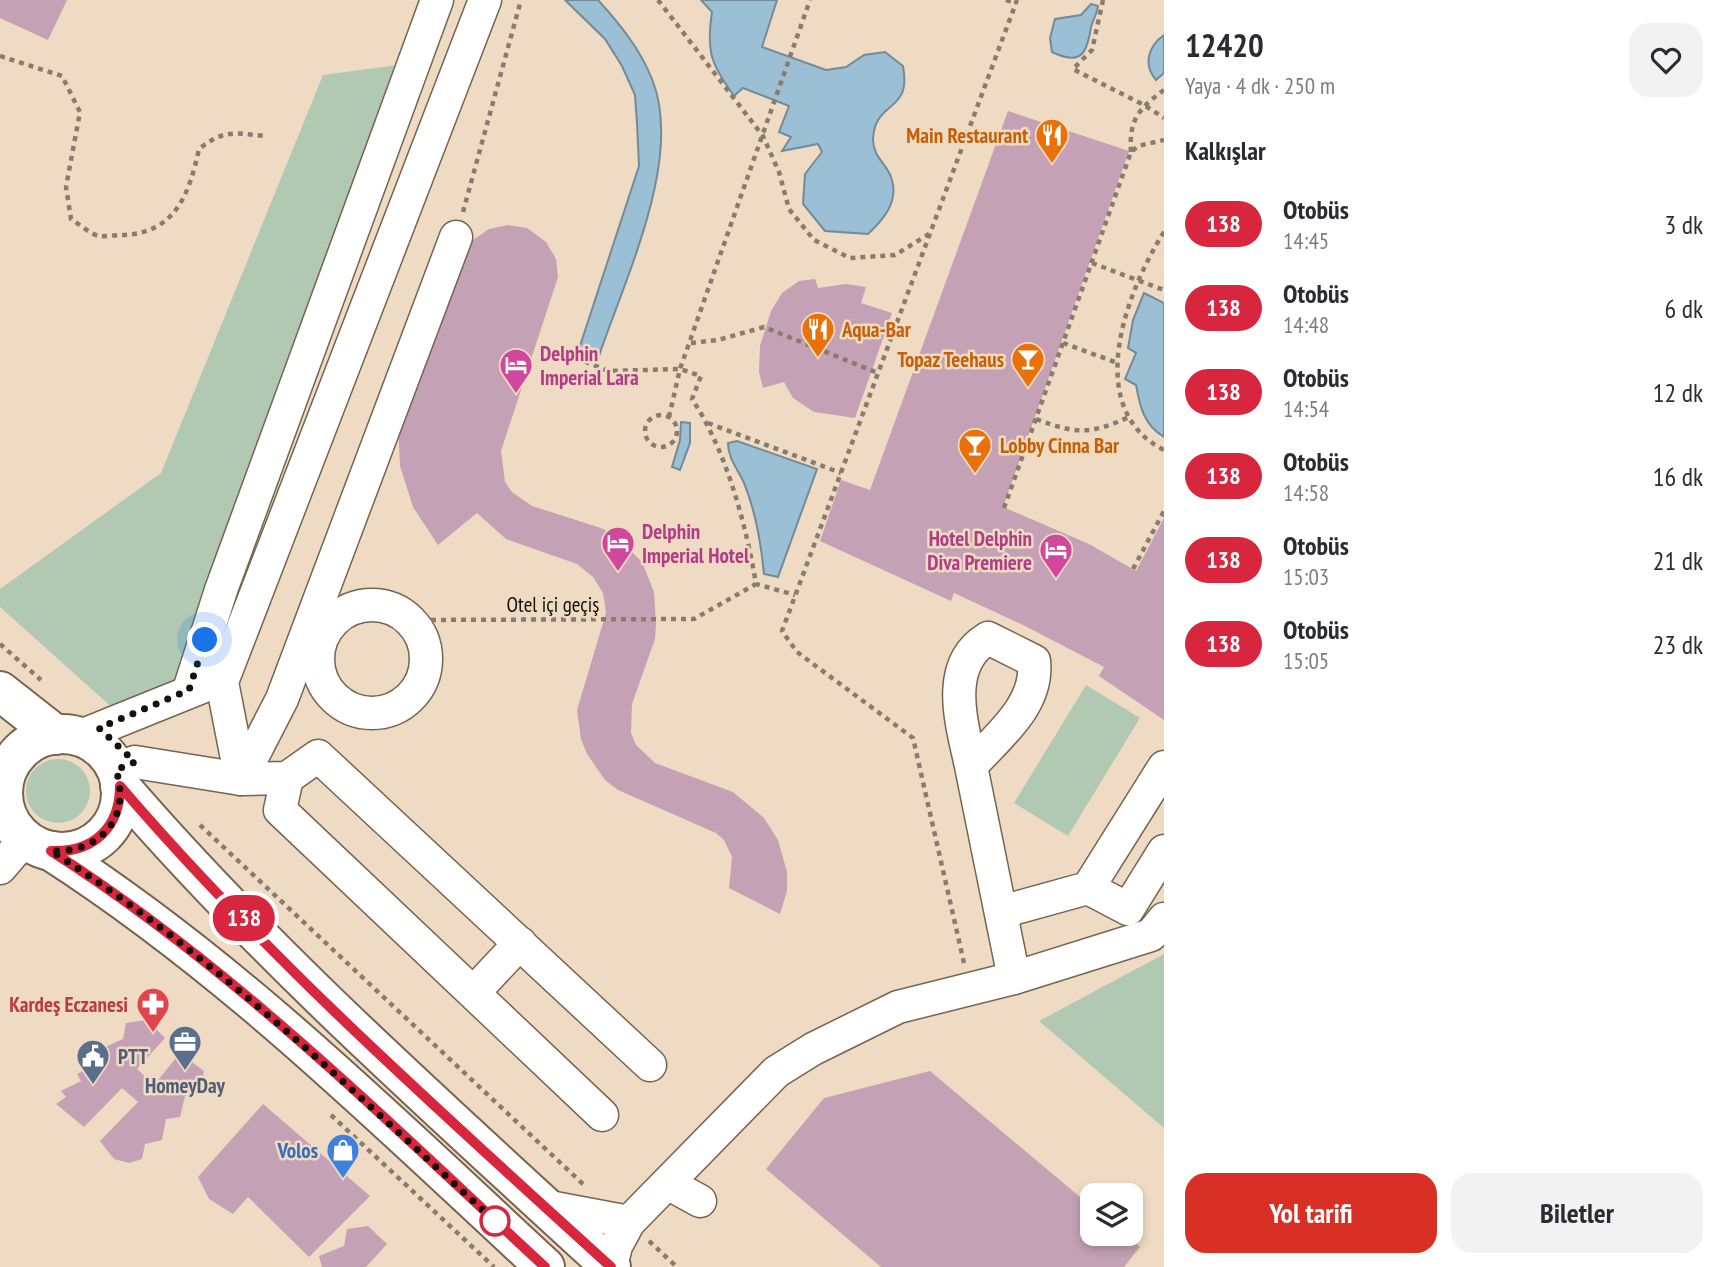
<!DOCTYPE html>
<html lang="tr">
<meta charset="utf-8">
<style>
:root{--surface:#fff;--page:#f2f2f3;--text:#2b2b33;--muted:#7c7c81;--accent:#d93025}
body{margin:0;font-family:"PT Sans Narrow",sans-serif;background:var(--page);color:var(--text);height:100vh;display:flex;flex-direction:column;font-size:26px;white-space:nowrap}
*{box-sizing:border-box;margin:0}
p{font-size:23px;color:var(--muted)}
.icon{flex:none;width:38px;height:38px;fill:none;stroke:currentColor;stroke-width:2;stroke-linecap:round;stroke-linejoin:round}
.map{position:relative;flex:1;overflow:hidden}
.side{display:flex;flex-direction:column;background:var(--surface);width:560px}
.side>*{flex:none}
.badge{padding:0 14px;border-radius:23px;font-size:24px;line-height:46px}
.buttons{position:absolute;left:1080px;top:1183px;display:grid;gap:14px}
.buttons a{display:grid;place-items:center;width:63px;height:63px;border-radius:14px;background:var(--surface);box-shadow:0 4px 10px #0003;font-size:35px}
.you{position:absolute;width:35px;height:35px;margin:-18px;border:5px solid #fff;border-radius:50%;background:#1a73e8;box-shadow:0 0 0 10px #1a73e833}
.map>.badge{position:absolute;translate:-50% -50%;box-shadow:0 0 0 4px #fff}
h2{padding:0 21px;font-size:26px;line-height:63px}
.round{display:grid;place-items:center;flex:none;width:74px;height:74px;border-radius:21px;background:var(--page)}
.headline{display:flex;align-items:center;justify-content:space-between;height:119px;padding:0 21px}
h1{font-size:33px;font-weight:700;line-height:52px}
.primary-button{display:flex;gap:14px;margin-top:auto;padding:14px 21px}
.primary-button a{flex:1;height:80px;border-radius:21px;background:var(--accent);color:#fff;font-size:28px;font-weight:700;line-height:80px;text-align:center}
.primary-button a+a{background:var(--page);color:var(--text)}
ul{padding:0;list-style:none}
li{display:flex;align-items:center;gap:21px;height:84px;padding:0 21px}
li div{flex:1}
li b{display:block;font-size:26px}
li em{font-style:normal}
li .badge{min-width:77px;font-weight:700;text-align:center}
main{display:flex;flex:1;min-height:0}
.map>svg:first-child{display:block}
.green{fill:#b1c9b2}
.water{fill:#9bbfd4;stroke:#748b97;stroke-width:2}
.building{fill:#c4a1b4}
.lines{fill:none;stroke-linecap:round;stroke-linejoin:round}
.minor-casing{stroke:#75644f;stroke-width:35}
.major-casing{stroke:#75644f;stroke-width:42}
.path{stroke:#8a7c6c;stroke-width:4.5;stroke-dasharray:5 5;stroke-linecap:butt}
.minor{stroke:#fff;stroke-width:32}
.major{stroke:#fff;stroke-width:38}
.line-casing{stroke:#fff;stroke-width:16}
.line{stroke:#d7263d;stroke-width:10}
.walk{stroke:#181109;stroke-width:7;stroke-dasharray:0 12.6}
.stop-dot{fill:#fff;stroke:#d7263d;stroke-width:3.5}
.labels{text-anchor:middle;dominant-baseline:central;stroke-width:5;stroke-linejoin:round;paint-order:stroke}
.food-label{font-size:21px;font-weight:bold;fill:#c56008;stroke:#efdbc4;text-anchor:end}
.hotel-label{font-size:21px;font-weight:bold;fill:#b23c85;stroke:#efdbc4;text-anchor:start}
.street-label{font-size:21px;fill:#181109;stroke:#efdbc4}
.health-label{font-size:21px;font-weight:bold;fill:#be3a42;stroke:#efdbc4;text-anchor:end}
.service-label{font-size:21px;font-weight:bold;fill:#4e5e75;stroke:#efdbc4;text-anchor:start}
.shop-label{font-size:21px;font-weight:bold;fill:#366cbe;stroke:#efdbc4;text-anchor:end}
</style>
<main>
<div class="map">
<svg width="1164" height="1267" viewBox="0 0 1164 1267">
<rect width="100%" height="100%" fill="#efdbc4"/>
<!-- green -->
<g class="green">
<polygon points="413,63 181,683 116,711 0,607 0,589 161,473 323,75"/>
<polygon points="1086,685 1140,718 1068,836 1014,803"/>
<circle cx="58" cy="791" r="32"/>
<polygon points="1164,954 1164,1128 1039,1021"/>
</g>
<!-- water -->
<g class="water">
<path d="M565 0H598C620 24 640 49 652 79 684 158 625 278 599 356L579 349 639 166 637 123 635 95 622 66 605 39Z"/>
<path d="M701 0H777L762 47 826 70 846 67 864 55 885 52 903 66C912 114 875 99 873 139 873 157 886 163 891 177 900 201 883 220 868 234L825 231 803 204 805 174 822 152 818 144 782 151 791 137 779 132 789 106 743 88 734 96C711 64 706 52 712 12Z"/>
<path d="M1091 4 1098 6C1097 14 1093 20 1091 27 1087 54 1081 66 1052 52L1050 38 1055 19 1081 15Z"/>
<path d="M1164 35V73L1156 80C1143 65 1148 46 1164 35Z"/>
<path d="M1144 293 1164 303V437C1144 425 1140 407 1136 385L1125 379 1136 353 1128 348 1133 320Z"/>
<polygon points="681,422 690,423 690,443 680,470 672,467 680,440"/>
<path d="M737 441 817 469 778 577 764 574C761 543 756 512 744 483 738 469 728 459 728 443Z"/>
</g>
<!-- building -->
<g class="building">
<polygon points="0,0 67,0 48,40 0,18"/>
<polygon points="1008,111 1129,151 1003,507 1089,544 1136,571 1164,518 1164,720 1099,676 1104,667 1025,626 954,593 951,601 820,541 841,480 870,490"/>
<polygon points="508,225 527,228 546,242 556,259 558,277 501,451 505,482 512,492 532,506 601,528 617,537 642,562 654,592 656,624 655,639 632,704 631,733 636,745 655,763 733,792 764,818 778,840 787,872 787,891 780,914 729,888 732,857 724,840 716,833 618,790 605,780 587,754 581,739 577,710 606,613 603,593 593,577 577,564 506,539 477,513 438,545 413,507 400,466 398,425 470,242 489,229"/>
<polygon points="815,279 818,288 846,284 866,287 861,303 892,313 855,418 814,412 793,398 784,382 763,388 759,372 760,346 771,311 782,293 799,281"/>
<polygon points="147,1020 165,1038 137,1069 154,1085 180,1053 204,1071 200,1091 185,1096 180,1117 166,1119 162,1140 145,1144 142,1159 129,1163 114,1159 100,1141 138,1102 122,1088 84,1127 56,1104 66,1097 61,1091 81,1081 77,1074 101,1062 98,1050 123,1039 126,1023"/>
<polygon points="930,1071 1092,1207 1092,1234 1125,1234 1140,1247 1124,1267 881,1267 766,1169 824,1098"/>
<polygon points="263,1104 370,1196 309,1257 248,1197 233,1214 209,1199 198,1177"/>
<polygon points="368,1226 387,1244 366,1267 322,1267 319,1256 344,1246 347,1229"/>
</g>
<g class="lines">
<defs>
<g id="minor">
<polyline points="485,0 222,682 241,779 287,778 318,756 650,1065"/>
<circle cx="372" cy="659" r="54"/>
<polyline points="189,690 221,590 437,0"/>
<polyline points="78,737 207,685"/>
<polyline points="116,770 135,762 241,779 282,699 456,237"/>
<polyline points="287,778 280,810 602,1115"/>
<polyline points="0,868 25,839"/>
<polyline points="1088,888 1164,767"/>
<polyline points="1001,912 1088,888 1128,909 1164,851"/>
<polyline points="1014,978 1151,935 1164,919"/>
<polyline points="474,992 520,943"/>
<polyline points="669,1184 700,1201"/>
<polyline points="544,1206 629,1222"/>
<path d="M611 1267 616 1246 629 1222 776 1072 813 1049 898 1007 1014 978 971 766C998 736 1039 705 1034 661L988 638C943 665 962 724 971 766"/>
</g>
<g id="major">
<polyline points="0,691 56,735"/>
<circle cx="62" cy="793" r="59"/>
<path d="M120 786C269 959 443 1112 611 1267"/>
<path d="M51 851C233 968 387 1121 545 1267"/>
</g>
</defs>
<!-- minor casing -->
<use href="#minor" class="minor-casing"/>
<!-- major casing -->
<use href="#major" class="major-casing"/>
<!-- path -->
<g class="path">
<polyline points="658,0 763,136 779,172 789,209 814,240 850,258 895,255 929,234"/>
<polyline points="1006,0 1016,3"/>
<polyline points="1103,0 1092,50 1073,69 1144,105 1164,118"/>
<path d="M0 56 62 76 80 112 66 187 71 219C79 224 90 234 99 236 105 237 114 235 121 235 175 234 189 195 199 149 224 129 235 133 265 136"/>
<path d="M1131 152C1129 120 1138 109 1164 90"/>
<polyline points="463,212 521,0"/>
<path d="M1164 232C1127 290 1081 408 1164 450"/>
<polyline points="1092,263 1164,290"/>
<polyline points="691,343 718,340 764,327 878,373"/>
<polyline points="1063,343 1115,362"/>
<path d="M557 350 608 371 680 369 701 376 692 399C726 450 746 524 756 584L795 595"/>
<circle cx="661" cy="431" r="16"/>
<polyline points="669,417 680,369 810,0"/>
<path d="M1036 419C1076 434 1089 435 1129 417"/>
<polyline points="708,423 841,473"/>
<polyline points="1004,508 1131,152 1138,146 1164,140"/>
<polyline points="1133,569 1164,511"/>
<polyline points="411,620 694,619 756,584"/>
<polyline points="0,644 41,680"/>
<polyline points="200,825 584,1185"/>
<polyline points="964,963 913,738 797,652 782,631 1017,0"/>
<polyline points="331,1115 494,1267"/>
<polyline points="649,1241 677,1267"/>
</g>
<!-- minor -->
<use href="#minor" class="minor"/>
<!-- major -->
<use href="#major" class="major"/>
</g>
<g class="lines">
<defs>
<path id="line" d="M545 1267C387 1121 233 967 51 851 93 853 120 828 120 786 268 959 442 1113 611 1267"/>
</defs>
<!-- line casing -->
<use href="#line" class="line-casing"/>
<!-- line -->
<use href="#line" class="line"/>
<!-- walk -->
<path class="walk" d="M205 640 189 690 99 728 135 762 116 770C132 819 99 853 51 851 215 955 352 1091 495 1221"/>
</g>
<!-- icons -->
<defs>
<symbol id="restaurant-pin" viewBox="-11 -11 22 30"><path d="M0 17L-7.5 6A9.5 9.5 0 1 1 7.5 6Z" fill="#e8710a" stroke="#efdbc4"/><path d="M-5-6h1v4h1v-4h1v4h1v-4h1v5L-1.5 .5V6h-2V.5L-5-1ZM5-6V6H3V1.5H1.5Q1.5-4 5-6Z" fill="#fff"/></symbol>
<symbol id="bar-pin" viewBox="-11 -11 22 30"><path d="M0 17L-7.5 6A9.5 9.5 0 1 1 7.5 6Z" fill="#e8710a" stroke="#efdbc4"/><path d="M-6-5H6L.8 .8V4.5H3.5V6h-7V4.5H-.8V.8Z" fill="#fff"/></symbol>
<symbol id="hotel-pin" viewBox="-11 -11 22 30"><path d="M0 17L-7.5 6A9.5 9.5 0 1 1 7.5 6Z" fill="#d1479c" stroke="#efdbc4"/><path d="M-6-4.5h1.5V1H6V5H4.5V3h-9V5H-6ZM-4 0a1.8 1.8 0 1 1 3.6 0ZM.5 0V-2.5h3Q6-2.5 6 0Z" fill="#fff"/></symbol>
<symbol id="pharmacy-pin" viewBox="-11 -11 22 30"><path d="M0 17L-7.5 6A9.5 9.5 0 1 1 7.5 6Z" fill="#e0444e" stroke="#efdbc4"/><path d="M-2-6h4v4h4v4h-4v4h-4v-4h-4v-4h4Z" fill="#fff"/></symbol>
<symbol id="office-pin" viewBox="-11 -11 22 30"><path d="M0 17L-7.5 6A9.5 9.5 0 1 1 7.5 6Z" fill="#5c6f8a" stroke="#efdbc4"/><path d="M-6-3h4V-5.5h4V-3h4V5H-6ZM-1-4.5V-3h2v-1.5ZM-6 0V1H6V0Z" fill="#fff"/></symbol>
<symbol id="civic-pin" viewBox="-11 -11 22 30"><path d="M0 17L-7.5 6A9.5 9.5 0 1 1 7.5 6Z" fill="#5c6f8a" stroke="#efdbc4"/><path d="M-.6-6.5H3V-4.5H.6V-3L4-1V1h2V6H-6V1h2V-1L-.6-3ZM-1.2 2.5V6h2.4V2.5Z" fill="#fff"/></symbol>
<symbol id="shop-pin" viewBox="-11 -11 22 30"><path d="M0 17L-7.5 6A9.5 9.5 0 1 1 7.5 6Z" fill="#3f7fe0" stroke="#efdbc4"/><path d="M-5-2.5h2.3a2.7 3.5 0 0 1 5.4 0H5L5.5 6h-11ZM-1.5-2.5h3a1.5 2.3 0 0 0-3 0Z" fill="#fff"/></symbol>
</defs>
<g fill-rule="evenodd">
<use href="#restaurant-pin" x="1033" y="116" width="38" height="52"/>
<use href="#restaurant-pin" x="799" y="310" width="38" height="52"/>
<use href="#bar-pin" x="1009" y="340" width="38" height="52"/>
<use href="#hotel-pin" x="497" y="346" width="38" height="52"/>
<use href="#bar-pin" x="956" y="426" width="38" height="52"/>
<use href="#hotel-pin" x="599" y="524" width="38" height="52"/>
<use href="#hotel-pin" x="1037" y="531" width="38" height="52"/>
<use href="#pharmacy-pin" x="134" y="985" width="38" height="52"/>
<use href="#office-pin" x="166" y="1023" width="38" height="52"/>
<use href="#civic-pin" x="74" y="1037" width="38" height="52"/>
<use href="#shop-pin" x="324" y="1131" width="38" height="52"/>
</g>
<!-- markers -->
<circle class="stop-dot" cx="495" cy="1221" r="14"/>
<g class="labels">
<!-- food labels -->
<g class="food-label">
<text x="1028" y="135">Main Restaurant</text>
<text x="842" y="329" text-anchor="start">Aqua-Bar</text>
<text x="1004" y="359">Topaz Teehaus</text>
<text x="1000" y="445" text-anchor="start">Lobby Cinna Bar</text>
</g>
<!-- hotel labels -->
<g class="hotel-label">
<text x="540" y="353">Delphin<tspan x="540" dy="24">Imperial Lara</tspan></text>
<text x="642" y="531">Delphin<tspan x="642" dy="24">Imperial Hotel</tspan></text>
<text x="1032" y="538" text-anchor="end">Hotel Delphin<tspan x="1032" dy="24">Diva Premiere</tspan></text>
</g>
<!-- street labels -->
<g class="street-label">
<text x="553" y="604">Otel içi geçiş</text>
</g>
<!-- health labels -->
<g class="health-label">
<text x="128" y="1004">Kardeş Eczanesi</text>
</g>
<!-- service labels -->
<g class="service-label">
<text x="118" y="1056">PTT</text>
<text x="185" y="1085" text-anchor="middle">HomeyDay</text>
</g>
<!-- shop labels -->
<g class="shop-label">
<text x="318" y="1150">Volos</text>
</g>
</g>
</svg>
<div class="buttons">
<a><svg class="icon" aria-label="layers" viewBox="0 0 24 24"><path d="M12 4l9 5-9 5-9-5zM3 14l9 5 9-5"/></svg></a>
</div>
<div class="you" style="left:205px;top:640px"></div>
<b class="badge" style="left:244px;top:918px;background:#d7263d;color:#fff">138</b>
</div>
<section class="side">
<div class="headline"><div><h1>12420</h1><p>Yaya · 4 dk · 250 m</p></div><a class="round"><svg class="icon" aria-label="heart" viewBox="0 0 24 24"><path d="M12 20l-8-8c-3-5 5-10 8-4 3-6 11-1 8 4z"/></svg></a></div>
<h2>Kalkışlar</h2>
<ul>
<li><span class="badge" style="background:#d7263d;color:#fff">138</span><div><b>Otobüs</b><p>14:45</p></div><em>3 dk</em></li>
<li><span class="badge" style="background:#d7263d;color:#fff">138</span><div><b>Otobüs</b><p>14:48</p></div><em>6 dk</em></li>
<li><span class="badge" style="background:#d7263d;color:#fff">138</span><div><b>Otobüs</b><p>14:54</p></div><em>12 dk</em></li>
<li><span class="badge" style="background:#d7263d;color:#fff">138</span><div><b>Otobüs</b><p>14:58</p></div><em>16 dk</em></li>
<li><span class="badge" style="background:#d7263d;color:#fff">138</span><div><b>Otobüs</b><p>15:03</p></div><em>21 dk</em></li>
<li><span class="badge" style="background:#d7263d;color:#fff">138</span><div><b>Otobüs</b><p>15:05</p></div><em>23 dk</em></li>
</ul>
<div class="primary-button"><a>Yol tarifi</a><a>Biletler</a></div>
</section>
</main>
